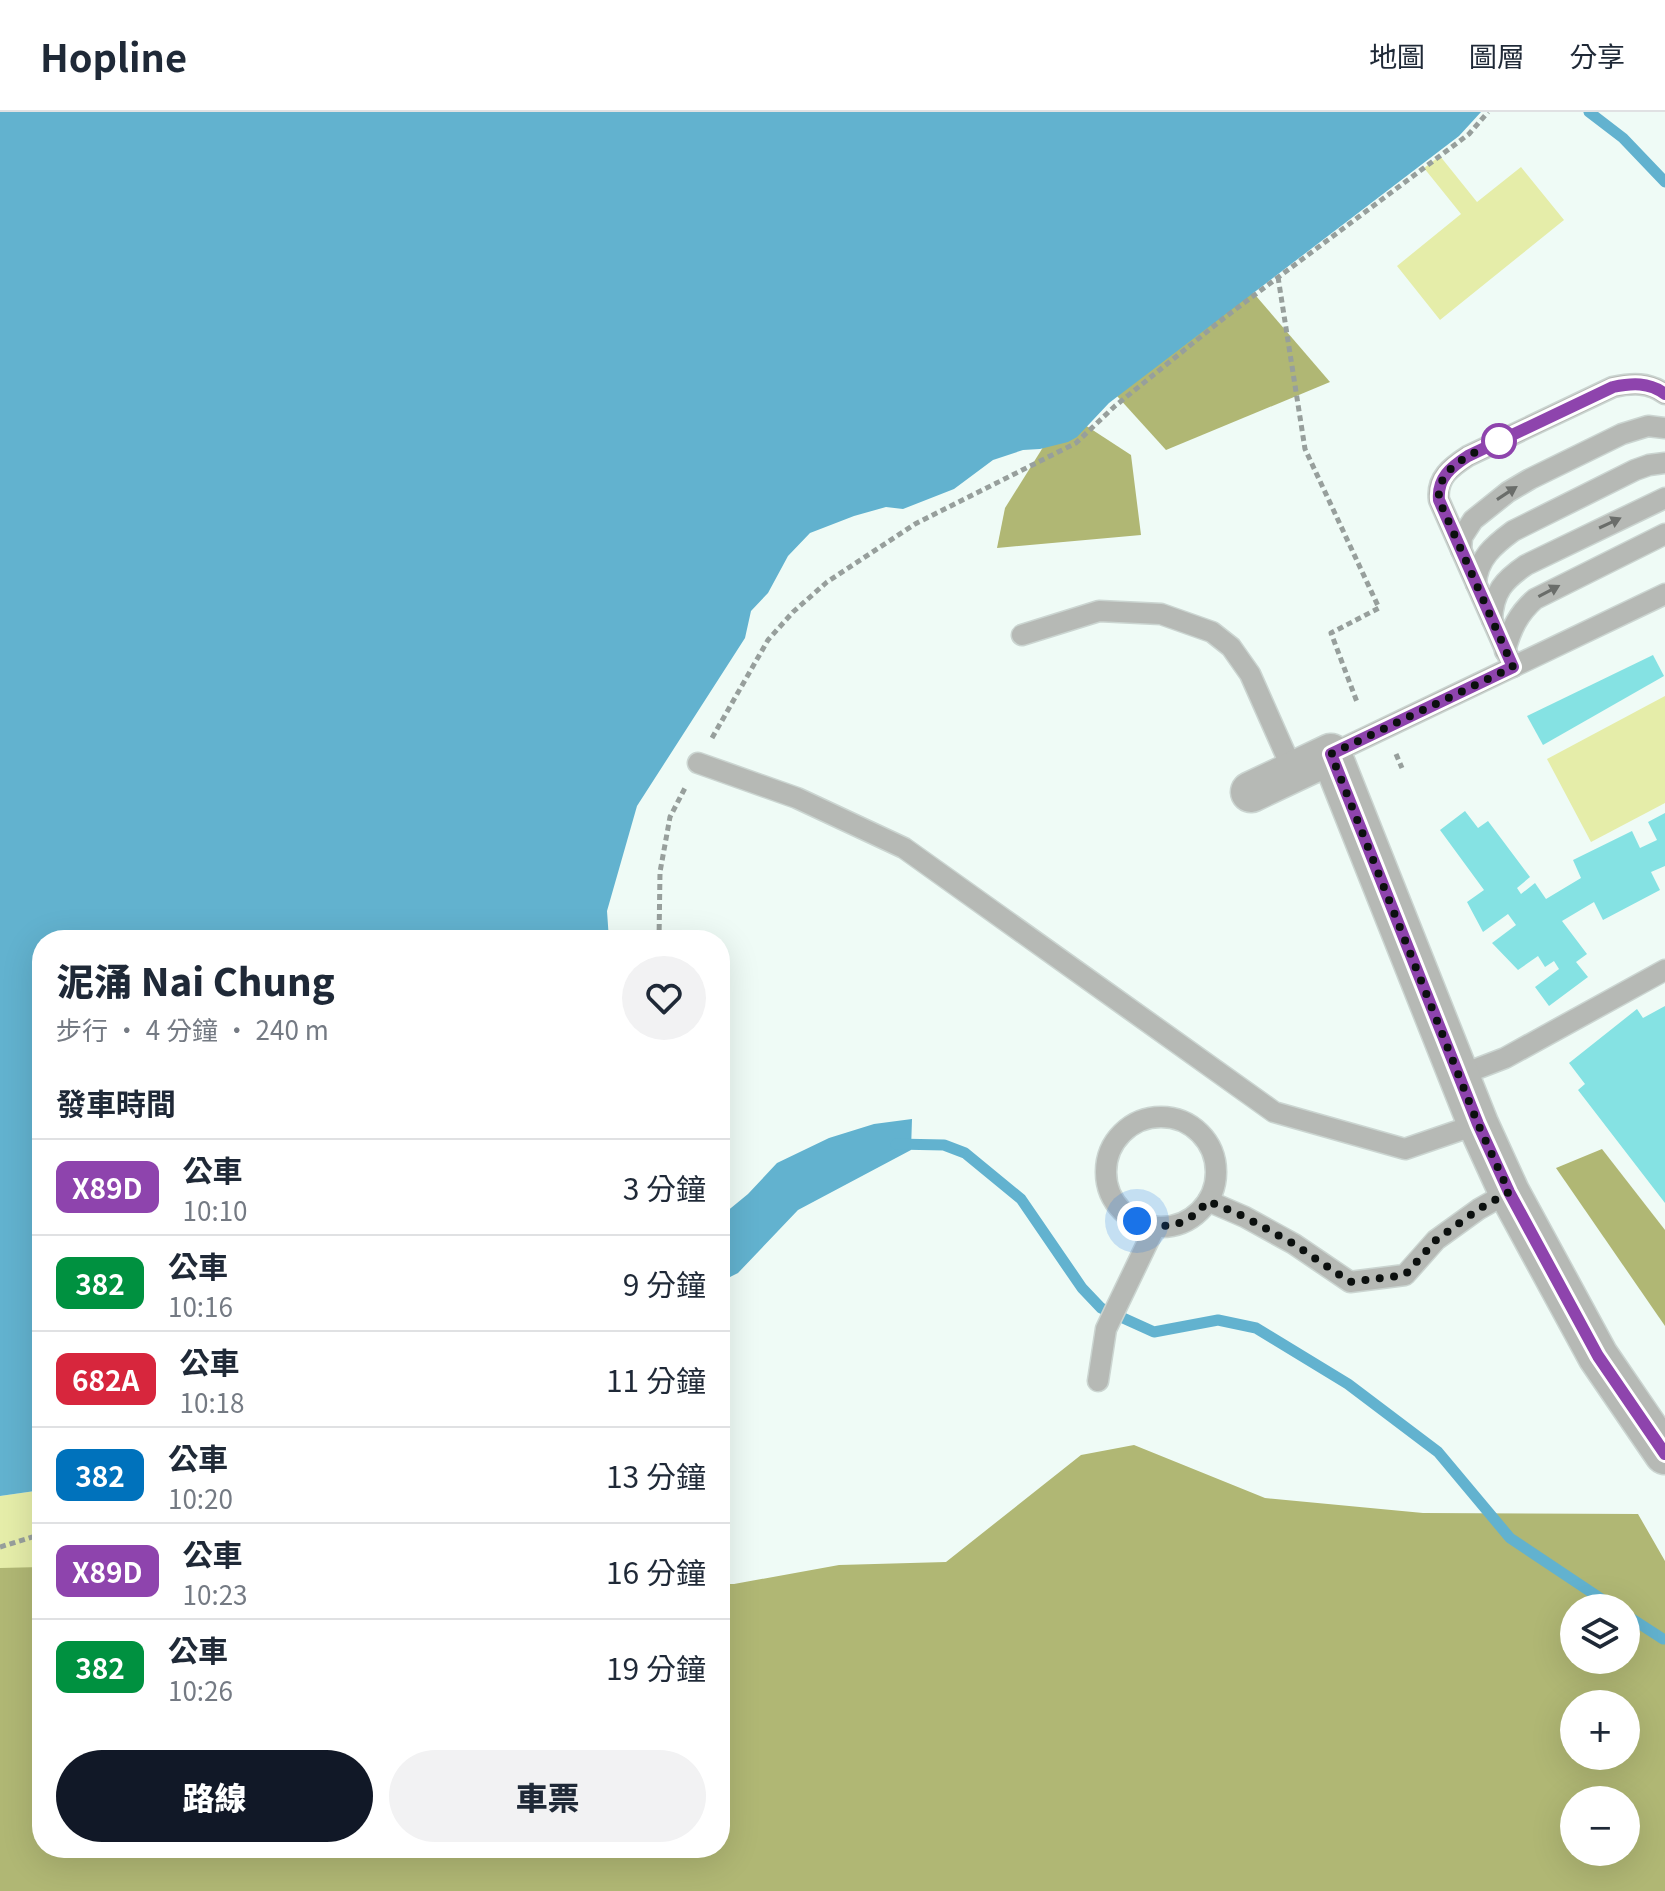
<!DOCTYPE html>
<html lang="zh-TW">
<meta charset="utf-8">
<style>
:root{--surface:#fff;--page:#f2f2f3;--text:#1f2937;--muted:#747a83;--line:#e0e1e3;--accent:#111827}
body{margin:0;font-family:Georgia,"Noto Sans TC",serif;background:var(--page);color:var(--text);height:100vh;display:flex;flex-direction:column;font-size:30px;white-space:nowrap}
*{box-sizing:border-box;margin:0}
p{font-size:26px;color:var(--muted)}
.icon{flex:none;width:44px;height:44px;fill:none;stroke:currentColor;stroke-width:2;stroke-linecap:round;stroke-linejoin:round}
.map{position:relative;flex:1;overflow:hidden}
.details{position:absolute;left:32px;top:818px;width:698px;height:928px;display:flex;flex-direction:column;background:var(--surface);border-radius:32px;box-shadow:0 8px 32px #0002}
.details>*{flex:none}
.badge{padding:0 16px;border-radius:12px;font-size:28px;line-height:52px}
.fabs{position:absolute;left:1560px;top:1482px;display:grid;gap:16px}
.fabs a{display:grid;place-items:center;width:80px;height:80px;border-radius:50%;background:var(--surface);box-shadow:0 8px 32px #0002;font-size:40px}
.you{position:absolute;width:40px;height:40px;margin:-20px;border:6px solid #fff;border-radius:50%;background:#1a73e8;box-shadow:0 0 0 12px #1a73e833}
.map>.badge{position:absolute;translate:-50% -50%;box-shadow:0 0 0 4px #fff}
h2{padding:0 24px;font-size:30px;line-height:72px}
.round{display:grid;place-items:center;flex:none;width:84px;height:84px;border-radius:42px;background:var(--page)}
.summary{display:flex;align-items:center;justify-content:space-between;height:136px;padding:0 24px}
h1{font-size:38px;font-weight:800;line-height:60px}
.primary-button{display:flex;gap:16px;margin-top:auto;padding:16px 24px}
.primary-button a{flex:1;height:92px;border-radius:48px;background:var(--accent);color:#fff;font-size:32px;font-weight:800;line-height:92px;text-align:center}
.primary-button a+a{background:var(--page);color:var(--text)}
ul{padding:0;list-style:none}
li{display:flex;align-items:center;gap:24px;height:96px;padding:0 24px;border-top:2px solid var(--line)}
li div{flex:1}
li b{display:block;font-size:30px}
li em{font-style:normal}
li .badge{min-width:88px;font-weight:700;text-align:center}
header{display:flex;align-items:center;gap:48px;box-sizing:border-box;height:112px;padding:0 40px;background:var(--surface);border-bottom:2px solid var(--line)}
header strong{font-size:38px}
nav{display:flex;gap:44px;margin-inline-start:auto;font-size:28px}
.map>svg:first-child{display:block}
.green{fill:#e5eda9}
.forest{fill:#b0b774;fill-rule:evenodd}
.water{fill:#62b2cf}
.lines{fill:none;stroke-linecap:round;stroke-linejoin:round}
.stream{stroke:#62b2cf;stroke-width:11}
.building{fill:#85e2e3}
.lane-casing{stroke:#cbd5d1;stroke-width:23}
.street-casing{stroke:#cbd5d1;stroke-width:43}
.path{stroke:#979f9c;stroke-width:5;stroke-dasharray:6 4;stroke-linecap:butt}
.lane{stroke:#b6b9b5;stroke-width:20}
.street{stroke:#b6b9b5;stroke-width:40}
.oneway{fill:#6a6d6a}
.line-casing{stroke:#fff;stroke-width:18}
.line{stroke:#8e44ad;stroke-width:12}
.walk{stroke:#0c100f;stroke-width:8;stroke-dasharray:0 14.4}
.stop-dot{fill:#fff;stroke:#8e44ad;stroke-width:4}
</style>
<header>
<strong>Hopline</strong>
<nav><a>地圖</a><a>圖層</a><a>分享</a></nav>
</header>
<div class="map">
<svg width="1665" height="1779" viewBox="0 0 1665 1779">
<rect width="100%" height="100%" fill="#effbf6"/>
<!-- green -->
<g class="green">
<polygon points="1440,44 1477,90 1521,55 1564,108 1440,208 1397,154 1461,102 1424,56"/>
<polygon points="1665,584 1665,691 1591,730 1547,647"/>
<polygon points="42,1378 42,1635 0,1779 0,1384"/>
</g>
<!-- forest -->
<g class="forest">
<polygon points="1238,163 1330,270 1166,338 1117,284"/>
<polygon points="1065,300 1131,343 1141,423 997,436 1005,396"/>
<polygon points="1602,1037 1665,1118 1665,1214 1556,1056"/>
<path d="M1134 1333 1265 1386 1423 1401 1638 1402 1665 1449V1779H0V1456L42 1455V1736H720V1472H734L839 1453 946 1450 1081 1343ZM1626 1496V1548H1574V1496ZM1574 1592H1626V1644H1574ZM1574 1688H1626V1740H1574Z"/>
</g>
<!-- water -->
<g class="water">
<polygon points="0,0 1481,0 1459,24 1109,291 1077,325 1068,330 1040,337 1023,338 993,348 954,377 903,397 886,395 854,404 810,421 788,444 768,481 751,499 745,526 637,694 607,799 609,828 42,828 42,1378 0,1384"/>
<polygon points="912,1007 911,1038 798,1098 738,1161 720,1170 720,1105 748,1082 777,1051 829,1026 874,1012"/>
</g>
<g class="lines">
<!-- stream -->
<g class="stream">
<polyline points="1589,0 1623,26 1665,70"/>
<polyline points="896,1032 944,1033 965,1041 1021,1087 1082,1176 1101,1196 1154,1220 1218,1208 1256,1216 1348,1272 1438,1340 1510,1426 1615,1496"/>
<polyline points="1626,1503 1663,1527"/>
</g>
</g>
<!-- building -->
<g class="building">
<polygon points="1653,543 1664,564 1543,633 1527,604"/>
<polygon points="1465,699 1478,716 1488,709 1530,765 1517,776 1521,782 1535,771 1546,787 1581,766 1573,748 1632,719 1640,736 1657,728 1648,710 1665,701 1665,754 1651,760 1660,778 1603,808 1594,790 1562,809 1587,842 1576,850 1588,865 1549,894 1535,875 1559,857 1554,849 1545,855 1538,844 1518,858 1492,831 1516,813 1508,802 1483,820 1467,790 1484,778 1440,718"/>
<polygon points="1665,894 1665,1091 1578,978 1585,972 1569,951 1637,897 1643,906"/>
</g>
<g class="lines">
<defs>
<g id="lane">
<polyline points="1461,438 1462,425 1473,408 1508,380 1530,367 1622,322 1648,314 1665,316"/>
<path d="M1476 472C1477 447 1494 433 1513 419L1635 358 1649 353 1665 351"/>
<path d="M1492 508C1493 480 1504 468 1526 453L1665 386"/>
<polyline points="1022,523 1099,499 1161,502 1212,520 1231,535 1250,562 1293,659"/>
<path d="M1505 539C1511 517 1518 502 1535 487L1665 422"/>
<path d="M1513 555 1439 388C1436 366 1451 355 1468 344L1613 275C1632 271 1649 270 1665 282"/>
<polyline points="1331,642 1665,482"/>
<polyline points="698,651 797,686 904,736 1274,1000 1405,1037 1478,1012"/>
<polyline points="1458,964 1505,946 1665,858"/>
<circle cx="1161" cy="1060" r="55"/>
<polyline points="1208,1089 1245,1105 1294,1132 1350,1170 1405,1163 1436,1128 1479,1097 1509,1080"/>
<polyline points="1098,1269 1106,1217 1155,1115"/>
</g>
<polyline id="street" points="1251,680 1331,642 1478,1012 1509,1080 1598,1244 1665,1342"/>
</defs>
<!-- lane casing -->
<use href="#lane" class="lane-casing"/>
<!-- street casing -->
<use href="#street" class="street-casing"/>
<!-- path -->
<g class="path">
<polyline points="1278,165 1305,337 1379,496 1331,521 1357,590"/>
<polyline points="712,626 768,528 793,500 827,470 915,412 1076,331 1115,294 1224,206 1469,22 1488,0"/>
<polyline points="1396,642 1402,656"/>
<polyline points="659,828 660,760 670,705 686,674"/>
<polyline points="0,1435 42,1422"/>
</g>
<!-- lane -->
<use href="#lane" class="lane"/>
<!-- street -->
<use href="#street" class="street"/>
</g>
<!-- one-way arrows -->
<defs><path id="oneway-solid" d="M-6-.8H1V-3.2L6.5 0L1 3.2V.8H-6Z" transform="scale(2)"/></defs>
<g class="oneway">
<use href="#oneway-solid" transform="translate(1507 381) rotate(-33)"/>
<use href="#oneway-solid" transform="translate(1610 411) rotate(-25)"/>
<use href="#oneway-solid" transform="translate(1549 479) rotate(-28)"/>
</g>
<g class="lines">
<defs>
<path id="line" d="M1665 282C1649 270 1632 271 1613 275L1468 344C1451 355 1437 366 1439 388L1513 555 1331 642 1478 1012 1509 1080 1598 1244 1665 1342"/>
</defs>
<!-- line casing -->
<use href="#line" class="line-casing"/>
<!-- line -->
<use href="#line" class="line"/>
<!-- walk -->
<path class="walk" d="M1137 1109C1169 1119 1186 1114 1208 1089L1245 1105 1294 1132 1350 1170 1405 1163 1436 1128 1479 1097 1509 1080 1478 1012 1331 642 1513 555 1439 388C1436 354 1474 341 1499 329"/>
</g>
<!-- markers -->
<circle class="stop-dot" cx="1499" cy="329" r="16"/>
</svg>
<div class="fabs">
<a><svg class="icon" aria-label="layers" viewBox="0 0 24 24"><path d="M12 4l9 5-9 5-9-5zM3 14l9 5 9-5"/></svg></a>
<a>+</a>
<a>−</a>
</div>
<div class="you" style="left:1137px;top:1109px"></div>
<section class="details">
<div class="summary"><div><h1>泥涌 Nai Chung</h1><p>步行 · 4 分鐘 · 240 m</p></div><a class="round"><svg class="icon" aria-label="heart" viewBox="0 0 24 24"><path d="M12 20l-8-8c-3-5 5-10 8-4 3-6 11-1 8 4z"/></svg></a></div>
<h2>發車時間</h2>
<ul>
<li><span class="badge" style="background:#8e44ad;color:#fff">X89D</span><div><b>公車</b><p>10:10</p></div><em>3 分鐘</em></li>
<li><span class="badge" style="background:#009140;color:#fff">382</span><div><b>公車</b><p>10:16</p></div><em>9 分鐘</em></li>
<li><span class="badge" style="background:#d7263d;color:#fff">682A</span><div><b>公車</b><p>10:18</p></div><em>11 分鐘</em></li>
<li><span class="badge" style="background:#0072bc;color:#fff">382</span><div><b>公車</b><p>10:20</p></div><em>13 分鐘</em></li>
<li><span class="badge" style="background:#8e44ad;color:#fff">X89D</span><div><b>公車</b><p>10:23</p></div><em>16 分鐘</em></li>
<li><span class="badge" style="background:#009140;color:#fff">382</span><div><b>公車</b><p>10:26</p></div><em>19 分鐘</em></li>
</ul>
<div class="primary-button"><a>路線</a><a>車票</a></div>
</section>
</div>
